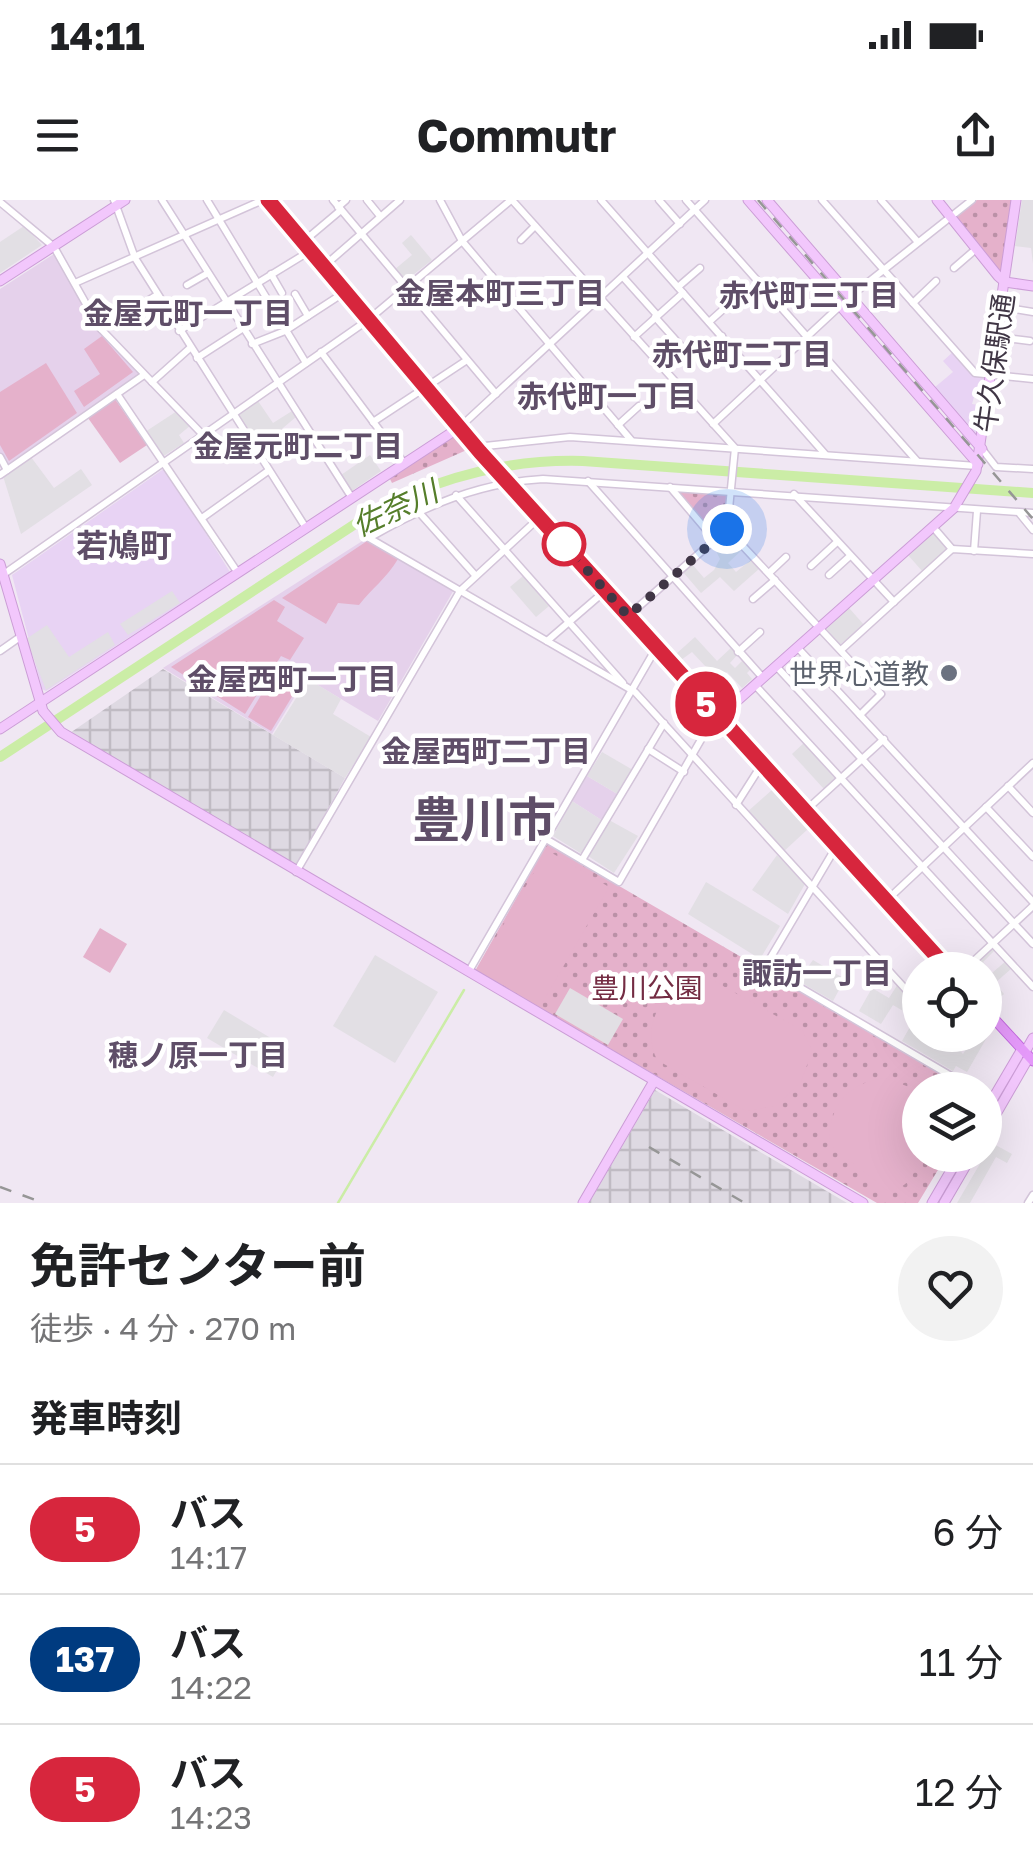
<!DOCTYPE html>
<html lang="ja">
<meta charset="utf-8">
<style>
:root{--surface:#fff;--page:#f2f2f2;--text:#202124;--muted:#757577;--line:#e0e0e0}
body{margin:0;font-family:"Golos Text","Noto Sans JP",sans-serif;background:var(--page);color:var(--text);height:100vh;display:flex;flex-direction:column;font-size:38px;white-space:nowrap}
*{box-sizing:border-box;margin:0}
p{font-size:32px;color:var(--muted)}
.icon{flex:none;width:55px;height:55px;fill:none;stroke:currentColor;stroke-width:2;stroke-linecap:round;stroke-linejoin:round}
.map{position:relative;height:1003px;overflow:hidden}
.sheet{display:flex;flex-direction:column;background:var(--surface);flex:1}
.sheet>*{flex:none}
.badge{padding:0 20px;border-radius:32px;font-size:35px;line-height:65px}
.fabs{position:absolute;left:902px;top:752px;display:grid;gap:20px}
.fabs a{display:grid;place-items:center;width:100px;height:100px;border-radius:50%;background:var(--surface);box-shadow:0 10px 40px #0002;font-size:50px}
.you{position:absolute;width:50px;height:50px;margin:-25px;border:8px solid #fff;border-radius:50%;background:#1a73e8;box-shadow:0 0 0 15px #1a73e833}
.map>.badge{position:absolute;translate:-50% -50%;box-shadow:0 0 0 5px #fff}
h2{padding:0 30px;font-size:38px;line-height:90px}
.round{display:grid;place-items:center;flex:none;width:105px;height:105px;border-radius:52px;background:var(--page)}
.headline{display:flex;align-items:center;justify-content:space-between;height:170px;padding:0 30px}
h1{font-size:48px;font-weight:700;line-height:75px}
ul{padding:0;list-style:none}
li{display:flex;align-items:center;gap:30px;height:130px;padding:0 30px;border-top:2px solid var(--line)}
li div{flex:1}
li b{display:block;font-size:38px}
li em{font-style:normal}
li .badge{min-width:110px;font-weight:700;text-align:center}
.status{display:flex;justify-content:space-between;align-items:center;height:70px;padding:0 50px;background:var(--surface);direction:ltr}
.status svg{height:28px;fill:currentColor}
header{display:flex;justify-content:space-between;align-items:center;height:130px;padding:0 30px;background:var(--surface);font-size:45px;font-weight:700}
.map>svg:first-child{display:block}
.commercial{fill:#e8d3f4}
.industrial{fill:url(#industrial-grid)}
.education{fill:#e5d1eb}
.park{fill:url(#park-dots)}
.garden{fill:#e5b1cb}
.parking{fill:#e2dfe4}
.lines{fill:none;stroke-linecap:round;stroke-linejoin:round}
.stream{stroke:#cbeda6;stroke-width:2.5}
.river{stroke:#cbeda6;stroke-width:10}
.street-casing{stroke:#d3c4d9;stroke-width:9}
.secondary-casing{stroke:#cb9dd6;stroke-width:11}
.primary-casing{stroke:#c269de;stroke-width:11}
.street{stroke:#fff;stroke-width:6}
.secondary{stroke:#f2c7fc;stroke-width:9}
.primary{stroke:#e499f9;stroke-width:9}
.rail{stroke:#969696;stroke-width:2.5;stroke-dasharray:12 12;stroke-linecap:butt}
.line-casing{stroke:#fff;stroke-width:22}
.line{stroke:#d7263d;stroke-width:15}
.walk{stroke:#403645;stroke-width:10;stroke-dasharray:0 18}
.stop-dot{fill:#fff;stroke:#d7263d;stroke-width:5}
.worship-dot{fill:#6b7280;stroke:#fff;stroke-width:4}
.labels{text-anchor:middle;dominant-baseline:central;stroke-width:9;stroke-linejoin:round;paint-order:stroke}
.street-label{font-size:28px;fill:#403645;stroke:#fff}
.worship-label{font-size:28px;fill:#5b616d;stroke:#fff;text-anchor:end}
.park-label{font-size:28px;fill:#742c43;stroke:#fff}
.neighbourhood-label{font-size:30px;font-weight:bold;fill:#5f4e68;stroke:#fff}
.water-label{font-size:30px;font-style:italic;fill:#557e2a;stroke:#fff}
.quarter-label{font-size:32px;font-weight:bold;fill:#5f4e68;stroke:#fff}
.town-label{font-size:48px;font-weight:bold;fill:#5f4e68;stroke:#fff}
</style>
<div class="status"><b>14:11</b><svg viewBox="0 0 49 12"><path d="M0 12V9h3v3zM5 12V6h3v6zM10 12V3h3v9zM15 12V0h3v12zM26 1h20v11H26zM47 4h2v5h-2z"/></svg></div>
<header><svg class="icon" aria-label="menu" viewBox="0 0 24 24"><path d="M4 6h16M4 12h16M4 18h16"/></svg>Commutr<svg class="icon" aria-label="share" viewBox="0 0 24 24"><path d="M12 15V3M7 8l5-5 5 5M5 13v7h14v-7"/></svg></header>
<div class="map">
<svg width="1033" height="1003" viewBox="0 0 1033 1003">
<defs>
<pattern id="industrial-grid" width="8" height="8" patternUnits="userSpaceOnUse" patternTransform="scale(2.5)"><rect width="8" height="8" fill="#ded9e2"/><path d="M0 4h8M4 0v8" fill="none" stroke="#c0bbc3"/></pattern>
<pattern id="park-dots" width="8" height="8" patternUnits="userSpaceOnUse" patternTransform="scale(2.5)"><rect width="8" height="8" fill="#e5b1cb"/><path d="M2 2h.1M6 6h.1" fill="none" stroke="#bb91a7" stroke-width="1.8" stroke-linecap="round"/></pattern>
</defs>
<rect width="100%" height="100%" fill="#f0e7f3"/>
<!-- commercial -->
<g class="commercial">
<polygon points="953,152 974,174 986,178 985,197 974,197 972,204 984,206 977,237 934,188 953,172 943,161"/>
<polygon points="165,268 230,372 46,491 42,489 12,375"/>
</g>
<!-- industrial -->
<g class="industrial">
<polygon points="163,469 345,578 296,666 70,533"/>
<polygon points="655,890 847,1003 589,1003"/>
</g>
<!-- education -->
<g class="education">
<polygon points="54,54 99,130 140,175 7,267 0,255 0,89"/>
<polygon points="367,338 455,388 378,521 306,478 272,534 163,468"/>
<polygon points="587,576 619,595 603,621 572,601"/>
</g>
<!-- park -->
<g class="park">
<polygon points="977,0 1013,0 1001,73 955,16"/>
<polygon points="453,237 461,239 469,249 392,283 390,279"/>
<polygon points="677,291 728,294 725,327 714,335"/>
<polygon points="547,644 970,890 920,890 920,955 947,955 918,1003 877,1003 475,771"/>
</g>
<!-- garden -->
<g class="garden">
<polygon points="102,136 133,172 84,207 74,191 100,174 84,149"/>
<polygon points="46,163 77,213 9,261 0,245 0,192"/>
<polygon points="115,199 147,245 120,263 88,218"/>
<path d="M367 341 398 359C386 379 372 388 359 405L338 403 326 424 282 398Z"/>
<polygon points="274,400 285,407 277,421 304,438 290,460 281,456 245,514 171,467"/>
<polygon points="280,463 304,477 271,531 248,517"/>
<polygon points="547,650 609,687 540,807 477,770"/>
<polygon points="100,728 127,744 110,773 83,757"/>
<path d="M705 776 803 831 812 851 801 882 776 906 746 911 657 860C639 822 666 783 705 776Z"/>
<path d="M885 878 920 891C920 923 930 987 888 991L829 944C829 905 847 883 885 878Z"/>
</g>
<!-- parking -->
<g class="parking">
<polygon points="1022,0 1033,0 1033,64 1031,48 1015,46"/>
<polygon points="24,26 42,45 0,73 0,42"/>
<polygon points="411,35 432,60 404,82 394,70 412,55 402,43"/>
<polygon points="258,201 273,223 292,211 296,217 257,250 236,216"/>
<polygon points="177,211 191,225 179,235 184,243 162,257 145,232"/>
<polygon points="370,255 381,271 352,291 341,275"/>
<polygon points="31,257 54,288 81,269 92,285 21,334 3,276"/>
<polygon points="726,333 743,349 728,363 736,372 752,359 760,368 734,391 720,377 701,393 683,372 692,364 704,378 714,370 720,359 713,345"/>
<polygon points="933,333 948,348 923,372 908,355"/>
<polygon points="523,376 549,406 536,417 510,387"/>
<polygon points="172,391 180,403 128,435 120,424"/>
<polygon points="849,408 865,426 839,445 826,428"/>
<polygon points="47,425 69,457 108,432 115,445 46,490 26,439"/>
<polygon points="695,437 717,461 732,447 738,454 730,463 735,468 743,460 751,469 747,473 752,479 742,488 727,472 710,491 702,483 706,479 701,474 707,468 692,452 681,460 676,454"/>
<polygon points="308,479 341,499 333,514 371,537 345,578 273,535"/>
<polygon points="805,542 837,578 824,589 792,554"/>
<polygon points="602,552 633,570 619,595 587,576"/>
<polygon points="772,590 808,629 782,653 746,613"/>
<polygon points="572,601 603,621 582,654 553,636"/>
<polygon points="609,620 638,636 614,673 588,656"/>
<polygon points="777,655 805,684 788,714 752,690"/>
<polygon points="706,682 780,726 760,759 688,714"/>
<polygon points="992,748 995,750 983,762 992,773 1006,761 1012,768 995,783 1004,794 993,803 985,794 985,770 975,764"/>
<polygon points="375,755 438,792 395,863 333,826"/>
<polygon points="782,758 805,771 813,760 845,779 833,801 776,768"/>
<polygon points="898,784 920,809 920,835 945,835 963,854 975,835 985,835 985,826 990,832 967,872 956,866 953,871 902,841 915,818 893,805 881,824 859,811 872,788 889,798"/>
<polygon points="570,788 623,819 608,845 555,814"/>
<polygon points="224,810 289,849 273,877 207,838"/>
<polygon points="992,943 1012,954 1007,963 996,957 970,1003 957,1003"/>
</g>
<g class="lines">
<!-- stream -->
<polyline class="stream" points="338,1003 464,790"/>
<!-- river -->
<path class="river" d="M0 557 381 307C446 276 510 259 583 261L1033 293"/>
<defs>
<g id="street">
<polyline points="114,0 135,58 306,328"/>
<polyline points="162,0 352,298"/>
<polyline points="207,0 306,163"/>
<polyline points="333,0 496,194"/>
<polyline points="367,0 380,16"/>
<polyline points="440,0 462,41 631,240"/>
<polyline points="512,0 735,248 727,329 628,416"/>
<polyline points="601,0 825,254"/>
<polyline points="659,0 680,24"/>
<polyline points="686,0 917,261"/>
<polyline points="822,0 975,173 1033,179"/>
<polyline points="881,0 917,41"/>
<polyline points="0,2 54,47 99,127 204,236"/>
<polyline points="338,7 346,0"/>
<polyline points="521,40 535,26"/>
<polyline points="303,42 341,10"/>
<polyline points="323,67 400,0"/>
<polyline points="954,68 976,49"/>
<polyline points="271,74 282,93"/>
<polyline points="623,77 657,115"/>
<polyline points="75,83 263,0"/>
<polyline points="187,85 208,73"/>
<polyline points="678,87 700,68"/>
<polyline points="295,94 308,116"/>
<polyline points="470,94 492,76"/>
<polyline points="852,95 972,0"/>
<polyline points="913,103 936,81"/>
<polyline points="1002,107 1033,112"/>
<polyline points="655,117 680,145"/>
<polyline points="709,122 728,105"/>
<polyline points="101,129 157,95"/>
<polyline points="179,131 310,51"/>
<polyline points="634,137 683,93"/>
<polyline points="997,137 1030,141"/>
<polyline points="252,144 285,131 345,92"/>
<polyline points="321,152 404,263"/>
<polyline points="704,152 722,136"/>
<polyline points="197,158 242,129"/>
<polyline points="152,182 190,148"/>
<polyline points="117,194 238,373"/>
<polyline points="373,222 467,160"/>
<polyline points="713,224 840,106"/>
<polyline points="618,225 639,206"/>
<polyline points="460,227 705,0"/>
<polyline points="476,247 570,237 977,266"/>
<polyline points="982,249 996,267 1033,269"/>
<polyline points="0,257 7,270"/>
<polyline points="0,275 144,175"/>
<polyline points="588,281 763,478"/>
<polyline points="670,287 715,340"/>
<polyline points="794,294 894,402"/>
<polyline points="456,295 623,483"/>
<polyline points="417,310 475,375"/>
<polyline points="1020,314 1033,330"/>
<polyline points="202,318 268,271"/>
<polyline points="933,327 952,349"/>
<polyline points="727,329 881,494 860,515"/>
<polyline points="974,351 977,311"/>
<polyline points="811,366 837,342"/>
<polyline points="769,373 786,357"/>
<polyline points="829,375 850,356"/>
<polyline points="1,376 368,120 511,0"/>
<polyline points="753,399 775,380"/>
<polyline points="547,441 605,391"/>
<polyline points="797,447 1033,702"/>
<polyline points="841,450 952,349 1033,354"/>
<polyline points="0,451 20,437"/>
<polyline points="738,452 760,432"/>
<polyline points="776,466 1033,744"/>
<polyline points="755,485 1033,787"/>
<polyline points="648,549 684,572"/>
<polyline points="1008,586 1033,613"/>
<polyline points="736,605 762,564"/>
<polyline points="986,607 1033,657"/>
<polyline points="804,612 884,539"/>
<polyline points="546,639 619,682 710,524 719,517"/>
<polyline points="836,647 765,767 975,890"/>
<polyline points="582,660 664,523"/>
<polyline points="296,672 460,391 539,318"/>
<polyline points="886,701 1033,563"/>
<polyline points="964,770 1033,706"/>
<polyline points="469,771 655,450"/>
<path d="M920 805 635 492 369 338C425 306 478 283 543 279L1033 313"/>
<polyline points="1028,1003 1033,995"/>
</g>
<g id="secondary">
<polyline points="748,0 978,264"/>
<polyline points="767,0 982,249"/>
<polyline points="937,0 998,76 1005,82 1033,86"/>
<polyline points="0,81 125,0"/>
<polyline points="0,364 43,511 61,532 863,1003"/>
<polyline points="719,517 954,308 976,271 1016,0"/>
<polyline points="0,529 460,227"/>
<polyline points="1025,852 1033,838"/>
<polyline points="985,912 1022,849"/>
<polyline points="985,933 1029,857"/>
<polyline points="583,1003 654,881"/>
<polyline points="932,1003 960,955"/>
<polyline points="944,1003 972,955"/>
</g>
<g id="primary">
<polyline points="268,0 479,252 949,770"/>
<polyline points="985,809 1033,861"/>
</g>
</defs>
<!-- street casing -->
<use href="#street" class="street-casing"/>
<!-- secondary casing -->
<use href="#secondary" class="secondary-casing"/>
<!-- primary casing -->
<use href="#primary" class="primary-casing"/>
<!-- street -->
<use href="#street" class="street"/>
<!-- secondary -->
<use href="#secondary" class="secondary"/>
<!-- primary -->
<use href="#primary" class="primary"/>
<!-- rail -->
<g class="rail">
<polyline points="758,0 1033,319"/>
<polyline points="649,947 743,1002"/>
<polyline points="0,987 44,1003"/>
</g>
</g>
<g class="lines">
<defs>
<polyline id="line" points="268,0 480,252 949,770"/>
</defs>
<!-- line casing -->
<use href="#line" class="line-casing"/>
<!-- line -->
<use href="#line" class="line"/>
<!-- walk -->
<polyline class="walk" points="564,344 628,416 727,329"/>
</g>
<!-- markers -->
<circle class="stop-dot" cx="564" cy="344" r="20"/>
<circle class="worship-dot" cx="949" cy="473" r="10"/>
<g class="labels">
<!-- street labels -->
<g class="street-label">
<text transform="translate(994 163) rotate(-82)">牛久保駅通</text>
</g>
<!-- worship labels -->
<g class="worship-label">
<text x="929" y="473">世界心道教</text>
</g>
<!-- park labels -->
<g class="park-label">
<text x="647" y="787">豊川公園</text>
</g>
<!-- neighbourhood labels -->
<g class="neighbourhood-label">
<text x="500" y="93">金屋本町三丁目</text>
<text x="809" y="95">赤代町三丁目</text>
<text x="188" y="113">金屋元町一丁目</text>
<text x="742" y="154">赤代町二丁目</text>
<text x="607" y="196">赤代町一丁目</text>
<text x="298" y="246">金屋元町二丁目</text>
<text x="292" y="479">金屋西町一丁目</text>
<text x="486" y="551">金屋西町二丁目</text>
<text x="817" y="773">諏訪一丁目</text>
<text x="198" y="855">穂ノ原一丁目</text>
</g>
<!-- water labels -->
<g class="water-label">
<text transform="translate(395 308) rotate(-25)">佐奈川</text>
</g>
<!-- quarter labels -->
<g class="quarter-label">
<text x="124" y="345">若鳩町</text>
</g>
<!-- town labels -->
<g class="town-label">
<text x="484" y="619">豊川市</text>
</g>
</g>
</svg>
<div class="fabs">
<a><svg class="icon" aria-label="locate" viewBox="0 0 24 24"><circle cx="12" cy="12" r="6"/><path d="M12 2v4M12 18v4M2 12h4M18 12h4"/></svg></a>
<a><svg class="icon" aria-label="layers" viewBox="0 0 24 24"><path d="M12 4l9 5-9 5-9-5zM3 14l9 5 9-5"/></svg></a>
</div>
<div class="you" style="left:727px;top:329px"></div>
<b class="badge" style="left:706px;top:504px;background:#d7263d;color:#fff">5</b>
</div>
<section class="sheet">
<div class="headline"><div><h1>免許センター前</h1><p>徒歩 · 4 分 · 270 m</p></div><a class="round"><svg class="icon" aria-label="heart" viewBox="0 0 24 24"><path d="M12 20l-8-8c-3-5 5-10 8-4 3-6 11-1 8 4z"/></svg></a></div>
<h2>発車時刻</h2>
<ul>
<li><span class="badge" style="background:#d7263d;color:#fff">5</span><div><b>バス</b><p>14:17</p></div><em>6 分</em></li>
<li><span class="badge" style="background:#003b80;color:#fff">137</span><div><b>バス</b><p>14:22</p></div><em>11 分</em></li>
<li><span class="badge" style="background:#d7263d;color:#fff">5</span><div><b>バス</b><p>14:23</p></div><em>12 分</em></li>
</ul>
</section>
